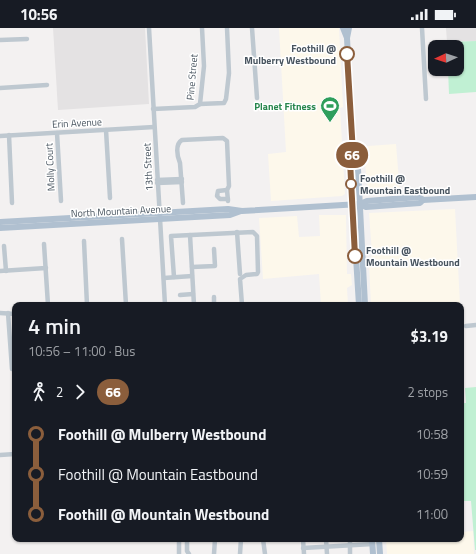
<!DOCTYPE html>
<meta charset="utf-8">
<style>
:root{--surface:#171b24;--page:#20242c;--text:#f1f3f6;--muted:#9ea1a6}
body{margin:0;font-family:"Titillium Web",sans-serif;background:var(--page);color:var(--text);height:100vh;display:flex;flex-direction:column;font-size:15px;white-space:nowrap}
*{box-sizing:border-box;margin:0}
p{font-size:13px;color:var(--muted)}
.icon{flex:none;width:22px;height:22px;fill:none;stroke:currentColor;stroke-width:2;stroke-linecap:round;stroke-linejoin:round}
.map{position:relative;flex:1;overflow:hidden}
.drawer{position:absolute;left:12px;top:274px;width:452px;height:240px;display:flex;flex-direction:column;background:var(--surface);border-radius:8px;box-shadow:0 1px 3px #0004}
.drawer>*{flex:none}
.badge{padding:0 8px;border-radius:13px;font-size:14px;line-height:26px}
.needle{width:26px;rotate:267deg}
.buttons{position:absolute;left:428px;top:12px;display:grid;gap:8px}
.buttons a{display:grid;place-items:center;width:36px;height:36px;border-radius:8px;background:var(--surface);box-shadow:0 1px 3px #0004;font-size:20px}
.map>.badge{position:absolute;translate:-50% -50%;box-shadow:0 0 0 2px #fff}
.legs{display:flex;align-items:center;gap:6px;height:44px;padding:0 16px;font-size:13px}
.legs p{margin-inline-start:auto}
.headline{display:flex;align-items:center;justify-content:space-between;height:68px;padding:0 16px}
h1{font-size:22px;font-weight:600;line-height:30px}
ul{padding:0 16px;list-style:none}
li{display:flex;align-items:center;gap:14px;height:40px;font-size:15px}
li i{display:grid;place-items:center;width:6px;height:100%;margin:0 5px;background:currentColor}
li i::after{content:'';width:10px;height:10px;margin:-5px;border:3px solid;border-radius:50%;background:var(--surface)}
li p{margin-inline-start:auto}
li:first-child i{background:linear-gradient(#0000 50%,currentColor 0)}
li:last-child i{background:linear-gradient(currentColor 50%,#0000 0)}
.status{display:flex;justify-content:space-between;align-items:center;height:28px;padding:0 20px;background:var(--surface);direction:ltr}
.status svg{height:11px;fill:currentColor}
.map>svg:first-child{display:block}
.commercial{fill:#fdf8eb}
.education{fill:#e4e2e3}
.green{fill:#c0f0d3}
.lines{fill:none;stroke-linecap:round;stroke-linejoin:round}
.minor{stroke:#bec8d0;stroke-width:4.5}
.major{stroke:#b0c0d0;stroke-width:6}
.line-1-casing{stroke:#fff;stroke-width:9}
.line-1{stroke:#8b5e3c;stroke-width:6}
.stop-1-dot{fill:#fff;stroke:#8b5e3c;stroke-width:2}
.labels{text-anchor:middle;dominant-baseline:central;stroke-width:3;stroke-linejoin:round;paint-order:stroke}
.stop-label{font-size:10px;font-weight:bold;fill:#48545f;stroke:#fff;text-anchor:start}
.street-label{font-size:10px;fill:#48545f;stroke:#fff}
.leisure-label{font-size:10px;font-weight:bold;fill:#27864d;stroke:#fff;text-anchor:end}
</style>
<div class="status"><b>10:56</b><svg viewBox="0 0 49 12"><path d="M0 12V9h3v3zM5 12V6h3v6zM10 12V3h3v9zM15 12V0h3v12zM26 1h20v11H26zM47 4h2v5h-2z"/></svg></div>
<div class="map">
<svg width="476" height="526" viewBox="0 0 476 526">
<rect width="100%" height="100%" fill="#f3f1f1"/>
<!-- commercial -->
<g class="commercial">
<polygon points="279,0 339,0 343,79 340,80 345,166 342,168 271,173 268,126 286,124"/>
<polygon points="396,116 400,165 368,166 364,125 365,120 368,118"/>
<polygon points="455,181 460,276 371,277 369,236 372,226 369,185"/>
<polygon points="319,187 346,187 347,246 351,246 352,257 347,260 348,277 321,277 319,246 263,251 259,190 297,188 299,209 320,208"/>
<polygon points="473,503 474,526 387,526 386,511 461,511 461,504"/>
</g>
<!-- education -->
<g class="education">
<polygon points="53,0 145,0 149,76 58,82"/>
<polygon points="446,0 476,0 476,13 447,14"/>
</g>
<!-- green -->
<g class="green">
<polygon points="476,13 476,64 449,66 448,41 457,41 457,19 447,19 447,14"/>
<polygon points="476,359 476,522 475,522 471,473 461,473 461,375 466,375 465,360"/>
</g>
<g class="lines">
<!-- minor -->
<g class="minor">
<polyline points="149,0 165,277"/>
<polyline points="252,0 257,70"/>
<polyline points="422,0 426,71"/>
<polyline points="0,12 27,11"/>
<polyline points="0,60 47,57"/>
<polyline points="200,76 224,75 226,71 229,45 227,0"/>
<polyline points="153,81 195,79 200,76 204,38 202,0"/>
<polyline points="106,102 110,170"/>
<polyline points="57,105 61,173"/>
<polyline points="9,107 12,175"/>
<polyline points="0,108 154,99"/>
<polyline points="157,152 182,151"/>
<polyline points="157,155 182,154"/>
<polyline points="227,162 218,163 217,168 220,171 228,171"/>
<path d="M183 175 180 135C177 128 175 116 182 112L223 110 227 113 229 158 227 162 228 173"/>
<polyline points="237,204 240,246"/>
<polyline points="190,207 194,277"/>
<polyline points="122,211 126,277"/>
<polyline points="84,213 87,277"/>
<polyline points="44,216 48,277"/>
<polyline points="4,218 6,243"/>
<polyline points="192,239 215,238 214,221"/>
<polyline points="0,243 46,240"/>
<polyline points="174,249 171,208 253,204 257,208 258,244 257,246 246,247 240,251 242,277"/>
<polyline points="164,250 192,248"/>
<polyline points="180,267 193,266"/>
<polyline points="214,269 214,277"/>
<polyline points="0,285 15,286"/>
<polyline points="8,285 12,341"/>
<polyline points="466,298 476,297"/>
<polyline points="0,427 15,426"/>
<polyline points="179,511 179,526"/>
<polyline points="187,511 187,523 189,526"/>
<polyline points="263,511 265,526"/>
<polyline points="303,511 304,526"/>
<polyline points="326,511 327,526"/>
<polyline points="350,511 350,526"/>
<polyline points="303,520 373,516"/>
<polyline points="214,526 215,511"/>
<polyline points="240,526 241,511"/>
</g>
<!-- major -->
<g class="major">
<polyline points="343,0 347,10"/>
<polyline points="349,0 347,10 353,125 350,133 359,277"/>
<polyline points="353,125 357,132 358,141 365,277"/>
<polyline points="360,176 366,179 420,175 423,172"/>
<polyline points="0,194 228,181 242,183 360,176 367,173 419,169 423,172 476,169"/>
<polyline points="0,200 230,187 241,183"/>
<polyline points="372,511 373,526"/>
<polyline points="379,511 380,526"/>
</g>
</g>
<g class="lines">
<defs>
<polyline id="line-1" points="347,26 353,125 350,133 355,228"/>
</defs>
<!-- line-1 casing -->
<use href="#line-1" class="line-1-casing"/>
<!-- line-1 -->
<use href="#line-1" class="line-1"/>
</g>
<!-- icons -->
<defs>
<symbol id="stadium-pin" viewBox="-11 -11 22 30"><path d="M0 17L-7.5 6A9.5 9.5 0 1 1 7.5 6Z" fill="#2e9e5b" stroke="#fff"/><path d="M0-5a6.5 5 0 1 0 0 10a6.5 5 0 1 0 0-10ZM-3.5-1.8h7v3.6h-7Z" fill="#fff"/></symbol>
</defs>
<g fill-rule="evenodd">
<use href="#stadium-pin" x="319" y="67" width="22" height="30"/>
</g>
<!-- markers -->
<g class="stop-1-dot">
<circle cx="347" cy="26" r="7"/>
<circle cx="351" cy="156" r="5"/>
<circle cx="355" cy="228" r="7"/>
</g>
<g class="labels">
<!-- stop labels -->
<g class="stop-label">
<text x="336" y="20" text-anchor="end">Foothill @<tspan x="336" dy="12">Mulberry Westbound</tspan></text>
<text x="360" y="150">Foothill @<tspan x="360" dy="12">Mountain Eastbound</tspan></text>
<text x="366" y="222">Foothill @<tspan x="366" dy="12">Mountain Westbound</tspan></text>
</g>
<!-- street labels -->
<g class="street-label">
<text transform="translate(192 49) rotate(-85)">Pine Street</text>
<text transform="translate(77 95) rotate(-3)">Erin Avenue</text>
<text transform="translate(50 139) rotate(-93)">Molly Court</text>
<text transform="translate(148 139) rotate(-93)">13th Street</text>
<text transform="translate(121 183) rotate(-3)">North Mountain Avenue</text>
</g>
<!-- leisure labels -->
<g class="leisure-label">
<text x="316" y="78">Planet Fitness</text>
</g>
</g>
</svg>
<div class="buttons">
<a><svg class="needle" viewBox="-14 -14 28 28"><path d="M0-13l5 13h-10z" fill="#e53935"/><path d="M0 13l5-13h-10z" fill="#9ea1a6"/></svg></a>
</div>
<b class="badge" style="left:352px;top:127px;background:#8b5e3c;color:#fff">66</b>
<section class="drawer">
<div class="headline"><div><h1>4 min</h1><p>10:56 – 11:00 · Bus</p></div><b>$3.19</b></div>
<div class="legs"><svg class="icon" aria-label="walk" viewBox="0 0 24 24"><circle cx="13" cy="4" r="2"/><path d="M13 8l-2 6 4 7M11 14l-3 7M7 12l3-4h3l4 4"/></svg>2<svg class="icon" aria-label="forward" viewBox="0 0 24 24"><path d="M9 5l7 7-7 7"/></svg><b class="badge" style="background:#8b5e3c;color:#fff">66</b><p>2 stops</p></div>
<ul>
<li><i style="color:#8b5e3c"></i><b>Foothill @ Mulberry Westbound</b><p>10:58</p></li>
<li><i style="color:#8b5e3c"></i><span>Foothill @ Mountain Eastbound</span><p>10:59</p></li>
<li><i style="color:#8b5e3c"></i><b>Foothill @ Mountain Westbound</b><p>11:00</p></li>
</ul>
</section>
</div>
